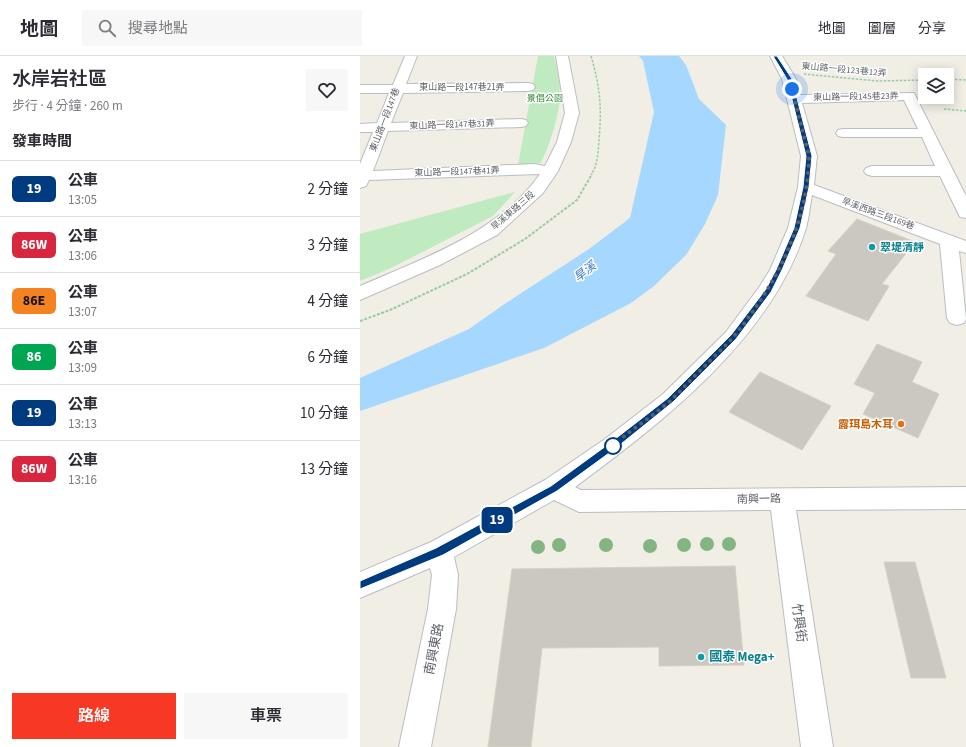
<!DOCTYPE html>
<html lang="zh-TW">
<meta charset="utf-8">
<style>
:root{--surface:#fff;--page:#f7f7f7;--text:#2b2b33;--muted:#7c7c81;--line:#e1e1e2;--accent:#f73824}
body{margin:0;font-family:"Source Sans 3","Noto Sans TC",sans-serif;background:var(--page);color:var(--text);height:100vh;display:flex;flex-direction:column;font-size:15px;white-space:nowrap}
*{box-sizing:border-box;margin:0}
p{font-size:13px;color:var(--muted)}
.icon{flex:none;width:22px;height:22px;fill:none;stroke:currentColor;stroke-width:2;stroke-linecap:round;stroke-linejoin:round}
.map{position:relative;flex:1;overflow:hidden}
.sheet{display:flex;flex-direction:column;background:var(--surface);width:360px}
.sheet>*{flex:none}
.badge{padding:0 8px;border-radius:6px;font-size:14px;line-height:26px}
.tools{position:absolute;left:558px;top:12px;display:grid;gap:8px}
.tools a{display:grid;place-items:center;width:36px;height:36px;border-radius:0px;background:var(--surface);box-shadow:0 2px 10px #0003;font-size:20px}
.you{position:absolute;width:20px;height:20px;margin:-10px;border:3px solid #fff;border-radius:50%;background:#1a73e8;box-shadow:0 0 0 6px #1a73e833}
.map>.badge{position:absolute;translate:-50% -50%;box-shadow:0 0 0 2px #fff}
h2{padding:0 12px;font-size:15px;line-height:36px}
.round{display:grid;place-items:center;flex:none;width:42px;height:42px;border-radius:0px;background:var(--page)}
.headline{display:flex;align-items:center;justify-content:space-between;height:68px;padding:0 12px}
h1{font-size:19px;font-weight:600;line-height:30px}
.button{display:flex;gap:8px;margin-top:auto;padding:8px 12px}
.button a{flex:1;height:46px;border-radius:0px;background:var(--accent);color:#fff;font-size:16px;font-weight:600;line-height:46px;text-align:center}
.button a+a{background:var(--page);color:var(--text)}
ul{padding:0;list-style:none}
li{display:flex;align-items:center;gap:12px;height:56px;padding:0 12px;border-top:1px solid var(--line)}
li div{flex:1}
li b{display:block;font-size:15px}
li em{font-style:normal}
li .badge{min-width:44px;font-weight:700;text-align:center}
header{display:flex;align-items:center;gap:24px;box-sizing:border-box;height:56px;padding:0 20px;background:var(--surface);border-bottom:1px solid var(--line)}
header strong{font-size:19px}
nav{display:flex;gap:22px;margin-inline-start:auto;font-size:14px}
.search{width:280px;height:36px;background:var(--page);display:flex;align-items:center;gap:10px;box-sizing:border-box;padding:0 14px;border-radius:0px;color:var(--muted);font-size:15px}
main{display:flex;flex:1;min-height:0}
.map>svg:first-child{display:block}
.green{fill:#c0eac0}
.water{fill:#a6d7ff}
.building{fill:#cbc8c2;stroke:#d6d0c3}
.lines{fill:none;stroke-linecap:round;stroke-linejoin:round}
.minor-casing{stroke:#babdc2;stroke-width:2}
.path-far1{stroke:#98cca8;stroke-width:1.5;stroke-dasharray:2.5 1.5;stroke-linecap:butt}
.path{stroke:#98cca8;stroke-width:2;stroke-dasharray:3 1.5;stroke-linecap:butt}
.minor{fill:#fff;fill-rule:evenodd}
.tree{fill:#85b483}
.line{fill:#003b80;stroke:#fff}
.walk{stroke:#5d6167;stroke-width:4;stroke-dasharray:0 7.2}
.culture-dot{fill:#0f9aa8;stroke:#fff;stroke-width:1.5}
.food-dot{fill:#e8710a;stroke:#fff;stroke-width:1.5}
.stop-dot{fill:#fff;stroke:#003b80;stroke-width:2}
.labels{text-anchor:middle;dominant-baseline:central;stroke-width:3;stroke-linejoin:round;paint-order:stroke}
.far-street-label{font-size:9px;fill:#5d6167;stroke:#fff}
.far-park-label{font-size:9px;fill:#2e8533;stroke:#fff}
.culture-label{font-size:11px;font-weight:bold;fill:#0d838f;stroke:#fff;text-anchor:start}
.food-label{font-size:11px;font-weight:bold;fill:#c56008;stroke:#fff;text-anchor:end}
.street-label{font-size:11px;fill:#5d6167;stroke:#fff}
.water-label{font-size:12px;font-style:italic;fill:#3a76ba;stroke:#fff}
.near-street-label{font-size:13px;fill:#5d6167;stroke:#fff}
.near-culture-label{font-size:13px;font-weight:bold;fill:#0d838f;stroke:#fff;text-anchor:start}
</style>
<header>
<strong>地圖</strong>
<div class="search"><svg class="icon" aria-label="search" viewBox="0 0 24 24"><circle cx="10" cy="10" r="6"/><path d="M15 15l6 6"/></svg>搜尋地點</div>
<nav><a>地圖</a><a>圖層</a><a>分享</a></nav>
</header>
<main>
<section class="sheet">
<div class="headline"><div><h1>水岸岩社區</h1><p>步行 · 4 分鐘 · 260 m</p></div><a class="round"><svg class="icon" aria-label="heart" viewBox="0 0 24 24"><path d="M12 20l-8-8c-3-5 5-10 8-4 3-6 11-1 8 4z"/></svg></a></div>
<h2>發車時間</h2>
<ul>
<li><span class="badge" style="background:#003b80;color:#fff">19</span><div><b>公車</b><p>13:05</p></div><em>2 分鐘</em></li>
<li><span class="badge" style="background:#d7263d;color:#fff">86W</span><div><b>公車</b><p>13:06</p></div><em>3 分鐘</em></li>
<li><span class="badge" style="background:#f58220;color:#111">86E</span><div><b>公車</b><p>13:07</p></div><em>4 分鐘</em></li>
<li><span class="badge" style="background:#00a651;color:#fff">86</span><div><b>公車</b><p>13:09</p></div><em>6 分鐘</em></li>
<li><span class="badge" style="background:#003b80;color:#fff">19</span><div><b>公車</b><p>13:13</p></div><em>10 分鐘</em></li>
<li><span class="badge" style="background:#d7263d;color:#fff">86W</span><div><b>公車</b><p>13:16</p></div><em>13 分鐘</em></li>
</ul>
<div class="button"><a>路線</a><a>車票</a></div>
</section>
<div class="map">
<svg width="606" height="691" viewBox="0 0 606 691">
<rect width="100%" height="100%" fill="#f0eee5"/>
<!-- green -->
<g class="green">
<path d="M178 0H194C197 13 200 26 200 39 201 52 188 97 180 107L158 109Z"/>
<polygon points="155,136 133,160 31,212 0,225 0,178"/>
</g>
<!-- water -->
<polygon class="water" points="279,0 319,0 326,9 339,43 366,69 358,139 345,168 326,199 294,230 271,247 184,292 0,355 0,322 109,273 146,247 229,193 270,162 294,56 283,5"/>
<!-- building -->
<g class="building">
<polygon points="497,163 555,186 522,228 529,230 508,265 446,240 476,198 468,195"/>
<polygon points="517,288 562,306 552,326 579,338 558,382 503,358 515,337 494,328"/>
<polygon points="400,316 471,350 442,394 369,356"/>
<polygon points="524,506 555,506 586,622 551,622"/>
<polygon points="375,510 384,609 299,610 299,591 182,592 171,691 128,691 152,513"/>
</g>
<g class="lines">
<defs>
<g id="minor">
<path d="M45 0H57L46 28 168 27 173 28 175 31 173 34 168 35 43 37 31 67 161 63 166 64 168 67 166 70 161 71 28 75 13 115 174 108 185 110 197 86 205 57 196 0H208L219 57 211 86 198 115 183 137 137 179 80 209 0 244V230C62 203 140 176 180 118L9 124 6 130 0 132V108L13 76H0V68L17 67 29 37H0V29H33Z"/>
<path d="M410 0H422L436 23 440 39 554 37 606 140V162L600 161 598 157 580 120H512L506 118 504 115 506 112 512 110H575L562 81H483L478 80 476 77 478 74 483 73H558L544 44 442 47 457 100 454 129 606 185V197L599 195 606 263 604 267 597 269 590 267 587 262 580 188 452 139C450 150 449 161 446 172 413 281 303 366 215 431L221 434 606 431V453L436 454 473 691H441L411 454 219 456 194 444 94 501 98 519 96 553 71 691H39L68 553 72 519 70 512 0 542V516L71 486 185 424 245 383 303 338 366 276 400 230 410 214 428 172 438 131 441 100 422 23Z"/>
</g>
</defs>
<!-- minor casing -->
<use href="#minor" class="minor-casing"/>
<!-- path-far1 -->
<g class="path-far1">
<path d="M231 0C240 31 242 51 239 83 238 97 238 108 231 119"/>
<polyline points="444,18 517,25 565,24"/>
<polyline points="587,23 606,24"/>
<polyline points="584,53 606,55"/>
</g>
<!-- path -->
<polyline class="path" points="0,265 30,254 107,218 165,183 217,144 232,118"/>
<!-- minor -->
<use href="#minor" class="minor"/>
</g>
<!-- trees -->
<g class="tree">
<circle cx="347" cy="488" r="7"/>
<circle cx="369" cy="488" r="7"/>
<circle cx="199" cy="489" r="7"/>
<circle cx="246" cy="489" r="7"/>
<circle cx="324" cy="489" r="7"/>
<circle cx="290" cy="490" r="7"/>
<circle cx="178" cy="491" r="7"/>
</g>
<!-- line -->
<polygon class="line" points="413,0 417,0 432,23 452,100 449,131 440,172 422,214 411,236 376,283 313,346 256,392 197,435 83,499 0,533 0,525 76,492 191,430 250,387 308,342 371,279 406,233 416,214 434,172 443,131 446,100 427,23"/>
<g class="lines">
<!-- walk -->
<path class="walk" d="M253 390C270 374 292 361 310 345 321 335 331 323 342 313 352 302 364 292 374 280 416 229 448 168 449 100L432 33"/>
</g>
<!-- markers -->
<g class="culture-dot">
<circle cx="512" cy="191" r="4"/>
<circle cx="341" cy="601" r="4"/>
</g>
<circle class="food-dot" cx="541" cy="368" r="4"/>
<circle class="stop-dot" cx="253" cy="390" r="8"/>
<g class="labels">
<!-- far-street labels -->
<g class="far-street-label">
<text transform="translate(484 14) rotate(5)">東山路一段123巷12弄</text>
<text x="102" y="31">東山路一段147巷21弄</text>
<text transform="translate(496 41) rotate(-1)">東山路一段145巷23弄</text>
<text transform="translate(25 64) rotate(-69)">東山路一段147巷</text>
<text transform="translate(92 69) rotate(-2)">東山路一段147巷31弄</text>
<text transform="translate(97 116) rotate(-2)">東山路一段147巷41弄</text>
<text transform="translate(153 155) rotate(-41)">旱溪東路三段</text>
<text transform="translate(518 158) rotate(20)">旱溪西路三段169巷</text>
</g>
<!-- far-park labels -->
<g class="far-park-label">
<text x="185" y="42">景倡公園</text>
</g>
<!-- culture labels -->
<g class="culture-label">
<text x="520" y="191">翠堤清靜</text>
</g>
<!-- food labels -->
<g class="food-label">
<text x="533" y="368">露珥島木耳</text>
</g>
<!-- street labels -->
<g class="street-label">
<text transform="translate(399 443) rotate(-1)">南興一路</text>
</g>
<!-- water labels -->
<g class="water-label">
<text transform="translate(225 216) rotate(-38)">旱溪</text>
</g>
<!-- near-street labels -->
<g class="near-street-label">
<text transform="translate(439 567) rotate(82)">竹興街</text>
<text transform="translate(74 593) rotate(-79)">南興東路</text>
</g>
<!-- near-culture labels -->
<g class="near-culture-label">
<text x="349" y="601">國泰 Mega+</text>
</g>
</g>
</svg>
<div class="tools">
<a><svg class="icon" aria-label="layers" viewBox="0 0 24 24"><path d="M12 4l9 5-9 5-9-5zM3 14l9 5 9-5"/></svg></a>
</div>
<div class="you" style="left:432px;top:33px"></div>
<b class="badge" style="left:137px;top:464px;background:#003b80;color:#fff">19</b>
</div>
</main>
